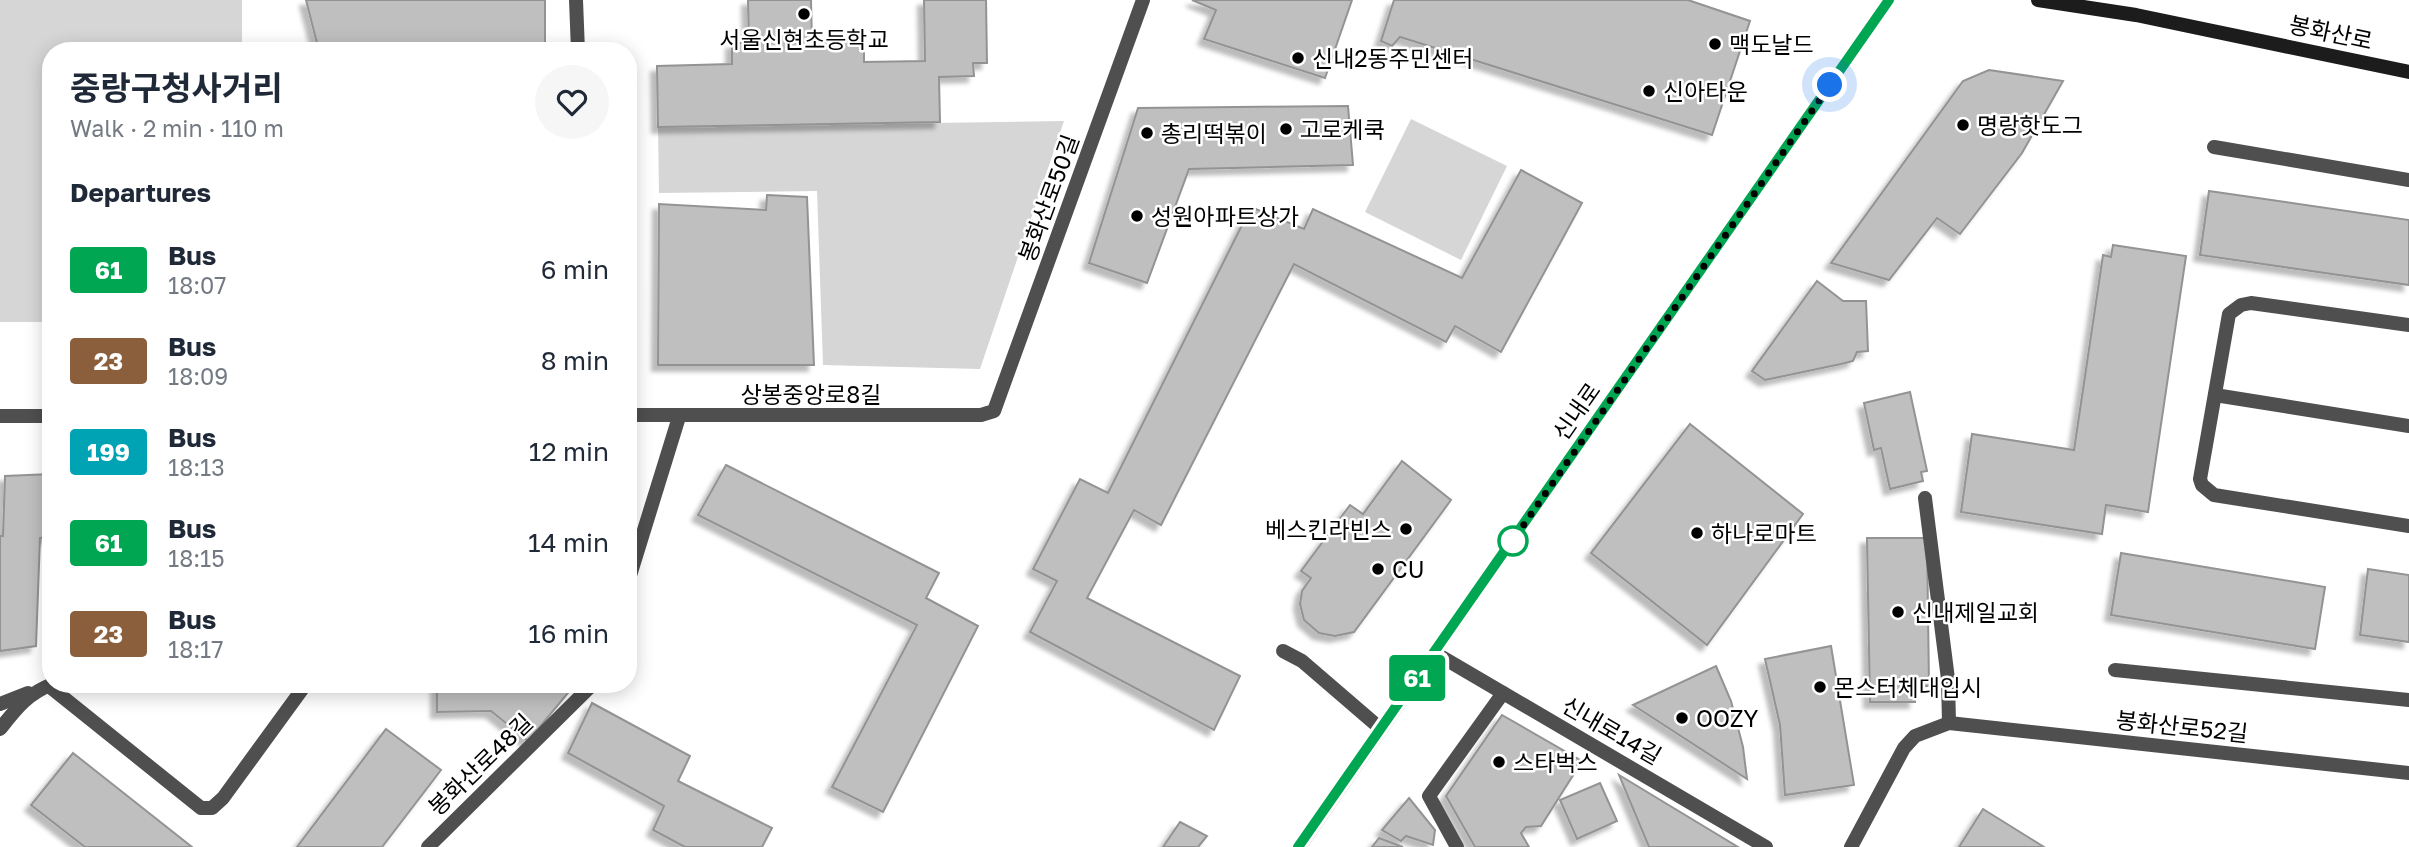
<!DOCTYPE html>
<meta charset="utf-8">
<style>
:root{--surface:#fff;--page:#f6f6f7;--text:#1f2937;--muted:#747a83}
body{margin:0;font-family:"Golos Text","Noto Sans KR",sans-serif;background:var(--page);color:var(--text);height:100vh;display:flex;flex-direction:column;font-size:26px;white-space:nowrap}
*{box-sizing:border-box;margin:0}
p{font-size:23px;color:var(--muted)}
.icon{flex:none;width:38px;height:38px;fill:none;stroke:currentColor;stroke-width:2;stroke-linecap:round;stroke-linejoin:round}
.map{position:relative;flex:1;overflow:hidden}
.drawer{position:absolute;left:42px;top:42px;width:595px;height:651px;display:flex;flex-direction:column;background:var(--surface);border-radius:28px;box-shadow:0 4px 18px #0003}
.drawer>*{flex:none}
.badge{padding:0 14px;border-radius:5px;font-size:24px;line-height:46px}
.you{position:absolute;width:35px;height:35px;margin:-18px;border:5px solid #fff;border-radius:50%;background:#1a73e8;box-shadow:0 0 0 10px #1a73e833}
.map>.badge{position:absolute;translate:-50% -50%;box-shadow:0 0 0 4px #fff}
h2{padding:0 28px;font-size:26px;line-height:63px}
.round{display:grid;place-items:center;flex:none;width:74px;height:74px;border-radius:37px;background:var(--page)}
.head{display:flex;align-items:center;justify-content:space-between;height:119px;padding:0 28px}
h1{font-size:33px;font-weight:700;line-height:52px}
ul{padding:0;list-style:none}
li{display:flex;align-items:center;gap:21px;height:91px;padding:0 28px}
li div{flex:1}
li b{display:block;font-size:26px}
li em{font-style:normal}
li .badge{min-width:77px;font-weight:700;text-align:center}
.map>svg:first-child{display:block}
.green{fill:#d6d6d6}
.building{fill:#bfbfbf;stroke:#939393;stroke-width:2;filter:url(#shadow)}
.lines{fill:none;stroke-linecap:round;stroke-linejoin:round}
.lane{stroke:#4f4f4f;stroke-width:14}
.street{stroke:#4f4f4f;stroke-width:14}
.secondary{stroke:#1c1c1c;stroke-width:14}
.line-casing{stroke:#fff;stroke-width:16}
.line{stroke:#00a651;stroke-width:10}
.walk{stroke:#000;stroke-width:7;stroke-dasharray:0 12.6}
.poi-dot{fill:#000;stroke:#fff;stroke-width:2.5}
.stop-dot{fill:#fff;stroke:#00a651;stroke-width:3.5}
.labels{text-anchor:middle;dominant-baseline:central;stroke-width:5;stroke-linejoin:round;paint-order:stroke}
.street-label{font-size:23px;fill:#000;stroke:#fff}
.poi-label{font-size:23px;fill:#000;stroke:#fff;text-anchor:start}
</style>
<div class="map">
<svg width="2409" height="847" viewBox="0 0 2409 847">
<defs>
<filter id="shadow"><feDropShadow dx="-6" dy="6" stdDeviation="2" flood-color="#0004"/></filter>
</defs>
<rect width="100%" height="100%" fill="#fff"/>
<!-- green -->
<g class="green">
<polygon points="0,0 242,0 242,51 51,51 51,322 0,322"/>
<polygon points="1411,119 1507,166 1461,260 1365,212"/>
<polygon points="1064,121 980,369 823,365 817,191 659,193 658,127"/>
</g>
<!-- building -->
<g class="building">
<polygon points="306,0 545,0 545,51 319,51"/>
<polygon points="748,0 811,0 812,42 864,41 864,62 925,61 924,0 986,0 987,63 973,63 974,76 939,77 940,122 658,127 657,66 732,64 732,43 749,43"/>
<polygon points="1192,0 1352,0 1325,78 1204,39 1216,10"/>
<polygon points="1394,0 1688,0 1750,21 1712,135 1400,37 1392,46 1381,41"/>
<polygon points="1989,70 2063,81 2022,153 1960,234 1937,218 1889,280 1831,263 1963,81"/>
<polygon points="1348,106 1353,165 1189,169 1147,283 1089,263 1138,108"/>
<polygon points="1521,170 1582,203 1501,352 1455,326 1446,342 1294,264 1161,525 1134,510 1087,598 1240,676 1214,730 1030,632 1057,581 1033,569 1080,479 1108,493 1251,207 1304,229 1313,209 1462,278"/>
<polygon points="2209,191 2409,220 2409,285 2200,255"/>
<polygon points="767,195 807,197 814,365 658,365 659,204 766,210"/>
<polygon points="2113,245 2186,256 2148,512 2106,505 2102,534 1961,512 1972,434 2074,450 2103,255 2111,257"/>
<polygon points="1817,281 1843,301 1866,301 1868,351 1857,352 1853,361 1841,364 1765,380 1752,371"/>
<polygon points="1910,392 1927,471 1921,472 1923,481 1890,489 1881,448 1874,450 1864,403"/>
<polygon points="1690,424 1803,514 1707,645 1591,553"/>
<polygon points="1402,461 1451,500 1354,632 1335,636 1319,633 1304,620 1300,604 1302,591 1311,578 1301,571 1350,505 1363,514"/>
<polygon points="726,465 939,573 926,598 978,626 883,812 832,787 917,625 698,515"/>
<polygon points="51,474 51,537 40,538 36,646 0,651 0,536 3,536 5,476"/>
<polygon points="1867,538 1927,538 1929,686 1914,686 1915,702 1870,702"/>
<polygon points="2121,553 2325,587 2315,649 2111,615"/>
<polygon points="2368,569 2409,575 2409,642 2360,635"/>
<polygon points="1831,646 1854,785 1785,795 1780,725 1765,659"/>
<polygon points="1716,666 1731,701 1743,747 1747,779 1633,705"/>
<polygon points="437,684 557,684 568,693 528,741 491,711 437,712"/>
<polygon points="592,703 690,756 678,781 772,828 762,847 685,847 653,830 664,806 568,753"/>
<polygon points="1502,715 1582,761 1541,826 1526,827 1521,833 1529,847 1475,847 1446,796"/>
<polygon points="386,729 441,770 382,847 297,847"/>
<polygon points="73,753 192,847 85,847 31,805"/>
<polygon points="1619,775 1738,847 1649,847"/>
<polygon points="1600,783 1617,821 1577,839 1560,800"/>
<polygon points="1409,798 1435,830 1433,845 1406,836 1401,841 1382,830"/>
<polygon points="1983,809 2044,847 1959,847"/>
<polygon points="1180,822 1207,836 1198,847 1163,847"/>
<polygon points="1379,838 1403,847 1372,847"/>
</g>
<g class="lines">
<!-- lane -->
<g class="lane">
<polyline points="2214,147 2409,180"/>
<polyline points="2409,325 2251,303 2241,305 2229,314 2200,479 2202,485 2214,495 2409,526"/>
<polyline points="2215,395 2409,426"/>
<polyline points="1925,498 1948,679 1949,723"/>
<polyline points="2115,670 2409,700"/>
<polyline points="49,686 201,808 212,808 223,798 306,684"/>
<polyline points="0,704 28,693"/>
<path d="M0 729C16 709 28 693 53 684"/>
<polyline points="1457,847 1429,796 1503,693"/>
</g>
<!-- street -->
<g class="street">
<polyline points="576,0 578,51"/>
<polyline points="628,415 981,415 994,411 1143,0"/>
<polyline points="0,416 51,416"/>
<polyline points="628,582 679,417"/>
<polyline points="1283,651 1302,661 1381,729"/>
<polyline points="1435,653 1766,847"/>
<polyline points="428,847 593,684"/>
<polyline points="1851,847 1904,748 1915,736 1949,723 2409,773"/>
</g>
<!-- secondary -->
<g class="secondary">
<polyline points="2038,0 2136,15 2409,72"/>
<polyline points="1299,847 1889,0"/>
</g>
</g>
<g class="lines">
<defs>
<polyline id="line" points="1298,847 1889,0"/>
</defs>
<!-- line casing -->
<use href="#line" class="line-casing"/>
<!-- line -->
<use href="#line" class="line"/>
<!-- walk -->
<polyline class="walk" points="1513,541 1511,543 1830,85"/>
</g>
<!-- markers -->
<g class="poi-dot">
<circle cx="804" cy="14" r="7"/>
<circle cx="1715" cy="44" r="7"/>
<circle cx="1298" cy="58" r="7"/>
<circle cx="1649" cy="91" r="7"/>
<circle cx="1963" cy="125" r="7"/>
<circle cx="1286" cy="129" r="7"/>
<circle cx="1147" cy="133" r="7"/>
<circle cx="1137" cy="216" r="7"/>
<circle cx="1406" cy="529" r="7"/>
<circle cx="1697" cy="533" r="7"/>
<circle cx="1378" cy="569" r="7"/>
<circle cx="1898" cy="612" r="7"/>
<circle cx="1820" cy="687" r="7"/>
<circle cx="1682" cy="718" r="7"/>
<circle cx="1499" cy="762" r="7"/>
</g>
<circle class="stop-dot" cx="1513" cy="541" r="14"/>
<g class="labels">
<!-- street labels -->
<g class="street-label">
<text transform="translate(2331 32) rotate(12)">봉화산로</text>
<text transform="translate(1048 198) rotate(-70)">봉화산로50길</text>
<text x="811" y="394">상봉중앙로8길</text>
<text transform="translate(1576 411) rotate(-55)">신내로</text>
<text transform="translate(2182 726) rotate(6)">봉화산로52길</text>
<text transform="translate(1612 730) rotate(30)">신내로14길</text>
<text transform="translate(480 764) rotate(-44)">봉화산로48길</text>
</g>
<!-- poi labels -->
<g class="poi-label">
<text x="804" y="39" text-anchor="middle">서울신현초등학교</text>
<text x="1729" y="44">맥도날드</text>
<text x="1312" y="58">신내2동주민센터</text>
<text x="1663" y="91">신아타운</text>
<text x="1977" y="125">명랑핫도그</text>
<text x="1300" y="129">고로케쿡</text>
<text x="1161" y="133">총리떡볶이</text>
<text x="1151" y="216">성원아파트상가</text>
<text x="1392" y="529" text-anchor="end">베스킨라빈스</text>
<text x="1711" y="533">하나로마트</text>
<text x="1392" y="569">CU</text>
<text x="1912" y="612">신내제일교회</text>
<text x="1834" y="687">몬스터체대입시</text>
<text x="1696" y="718">OOZY</text>
<text x="1513" y="762">스타벅스</text>
</g>
</g>
</svg>
<div class="you" style="left:1830px;top:85px"></div>
<b class="badge" style="left:1417px;top:678px;background:#00a651;color:#fff">61</b>
<section class="drawer">
<div class="head"><div><h1>중랑구청사거리</h1><p>Walk · 2 min · 110 m</p></div><a class="round"><svg class="icon" aria-label="heart" viewBox="0 0 24 24"><path d="M12 20l-8-8c-3-5 5-10 8-4 3-6 11-1 8 4z"/></svg></a></div>
<h2>Departures</h2>
<ul>
<li><span class="badge" style="background:#00a651;color:#fff">61</span><div><b>Bus</b><p>18:07</p></div><em>6 min</em></li>
<li><span class="badge" style="background:#8b5e3c;color:#fff">23</span><div><b>Bus</b><p>18:09</p></div><em>8 min</em></li>
<li><span class="badge" style="background:#00a3b4;color:#fff">199</span><div><b>Bus</b><p>18:13</p></div><em>12 min</em></li>
<li><span class="badge" style="background:#00a651;color:#fff">61</span><div><b>Bus</b><p>18:15</p></div><em>14 min</em></li>
<li><span class="badge" style="background:#8b5e3c;color:#fff">23</span><div><b>Bus</b><p>18:17</p></div><em>16 min</em></li>
</ul>
</section>
</div>
